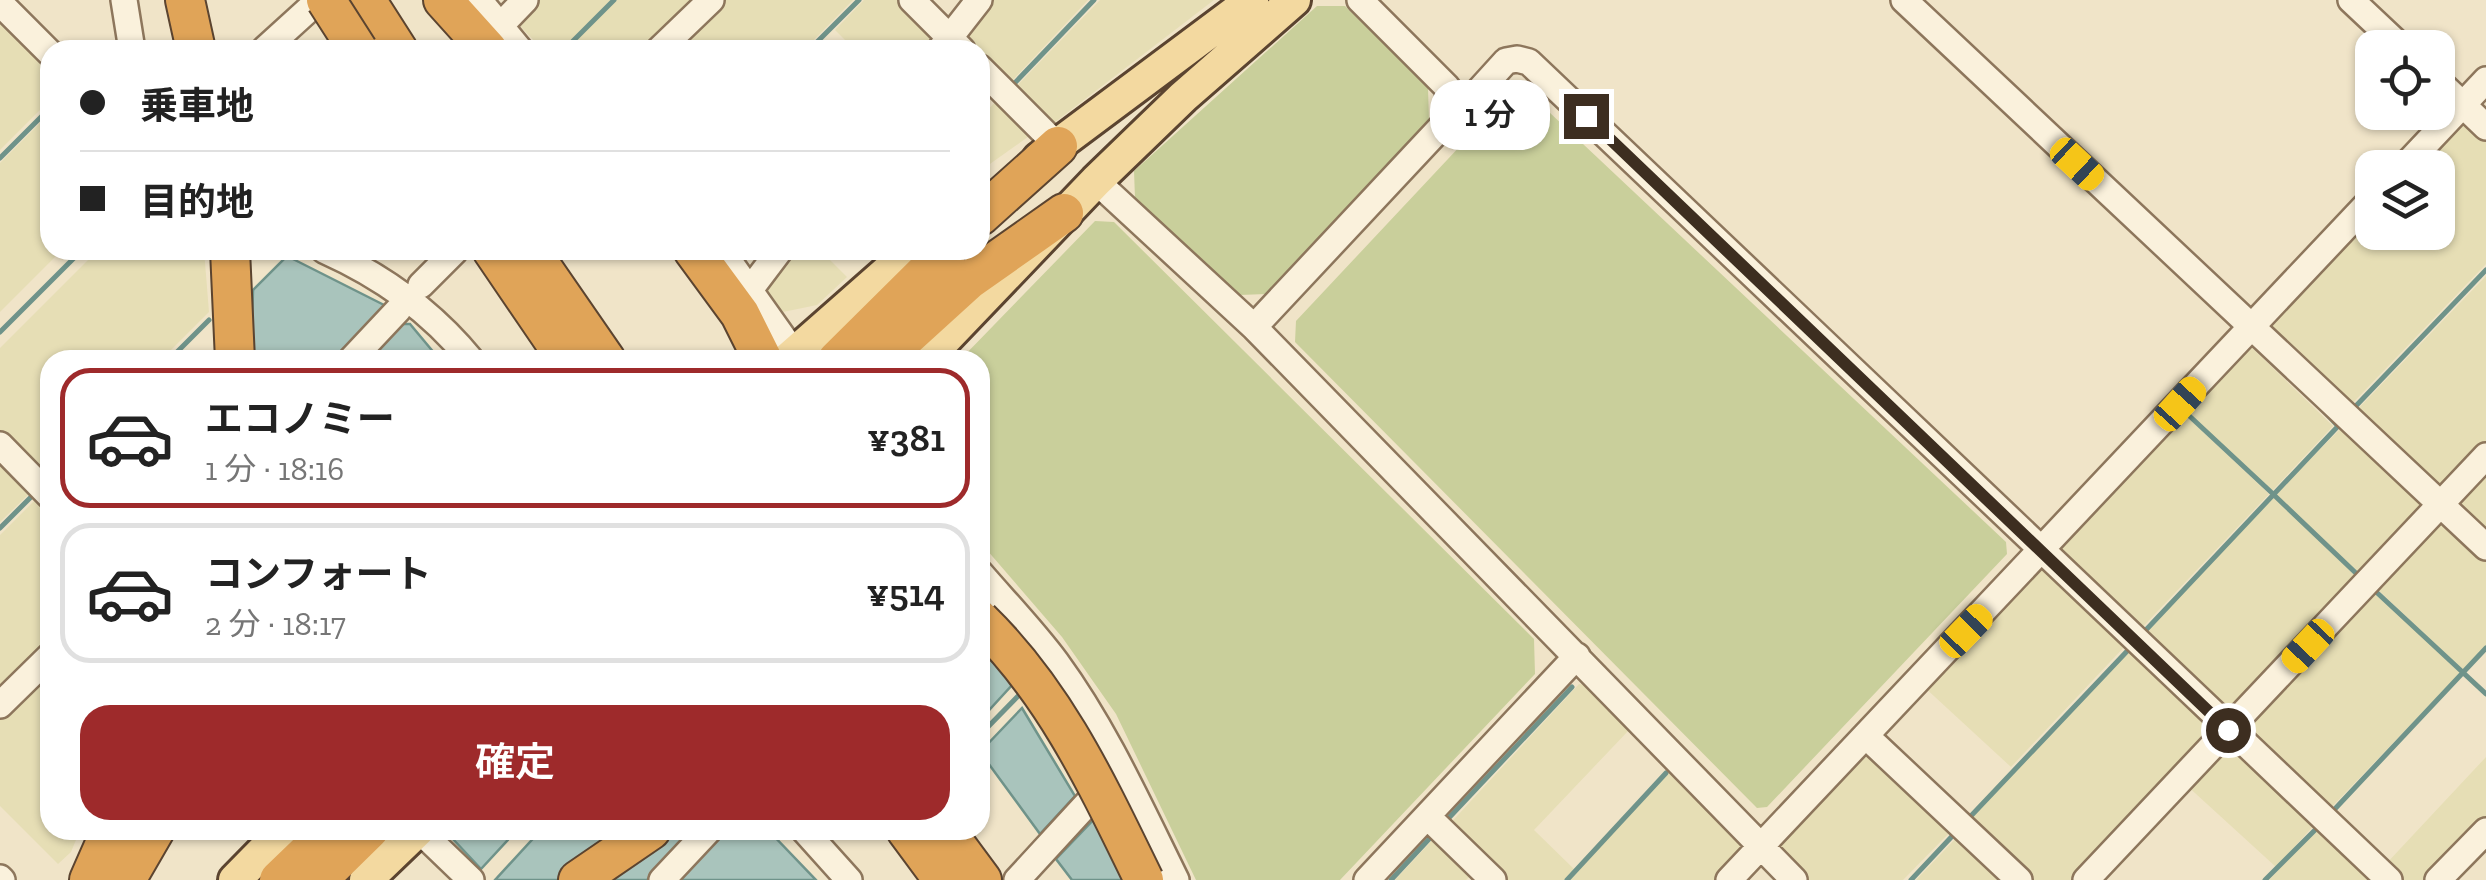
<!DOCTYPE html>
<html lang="ja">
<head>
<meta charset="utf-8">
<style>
  body { margin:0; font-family:"Zilla Slab","Noto Sans JP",serif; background:#f2f2f2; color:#222; height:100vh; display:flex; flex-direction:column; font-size:38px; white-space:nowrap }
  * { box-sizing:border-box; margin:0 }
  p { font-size:32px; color:#767676 }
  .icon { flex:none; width:55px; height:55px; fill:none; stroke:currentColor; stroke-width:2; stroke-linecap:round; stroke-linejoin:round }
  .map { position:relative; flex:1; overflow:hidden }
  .details { position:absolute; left:40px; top:350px; width:950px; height:490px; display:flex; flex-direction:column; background:#fff; border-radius:30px; box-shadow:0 2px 8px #0004 }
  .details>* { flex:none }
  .top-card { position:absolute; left:40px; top:40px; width:950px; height:220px; border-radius:30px; box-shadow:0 2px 8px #0004; display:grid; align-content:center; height:220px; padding:0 40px; background:#fff }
  .tools { position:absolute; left:2355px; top:30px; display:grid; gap:20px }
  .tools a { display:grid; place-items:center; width:100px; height:100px; border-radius:20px; background:#fff; box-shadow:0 2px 8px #0004; font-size:50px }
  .end { position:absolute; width:45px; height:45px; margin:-22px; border:12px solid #3d2e20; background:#fff; box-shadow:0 0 0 5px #fff }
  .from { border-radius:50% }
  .bubble { position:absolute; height:70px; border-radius:30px; background:#fff; box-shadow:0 2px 8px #0004; font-size:32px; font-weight:600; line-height:70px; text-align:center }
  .car { position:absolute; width:30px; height:60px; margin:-30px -15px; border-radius:12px; box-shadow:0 0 8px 2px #0007; background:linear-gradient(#f5c518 24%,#345 0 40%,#f5c518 0 76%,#345 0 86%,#f5c518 0) }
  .top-card b { display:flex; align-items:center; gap:35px; height:95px; font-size:38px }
  .top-card b+b { border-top:2px solid #e0e0e0 }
  .top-card i { width:25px; height:25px; background:#222 }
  ul { padding:18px 0 0; list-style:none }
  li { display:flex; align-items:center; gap:30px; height:140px; margin:0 20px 15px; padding:0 20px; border:5px solid #e0e0e0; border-radius:30px }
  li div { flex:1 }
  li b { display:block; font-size:38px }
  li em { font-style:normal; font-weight:600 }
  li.active { border-color:#9e2a2b }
  li>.icon { width:90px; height:90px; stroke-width:1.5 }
  .cta { display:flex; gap:20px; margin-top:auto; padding:20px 40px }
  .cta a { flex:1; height:115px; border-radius:30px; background:#9e2a2b; color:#fff; font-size:40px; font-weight:600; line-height:115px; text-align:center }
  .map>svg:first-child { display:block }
</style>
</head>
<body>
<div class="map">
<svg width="2486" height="880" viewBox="0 0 2486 880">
  <rect width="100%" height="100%" fill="#f0e4c8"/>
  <path fill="#e6deb5" d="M533,0H611L561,50H543L518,24Z
    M617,0H697L648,50H566Z
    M716,0H853L804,50H666Z
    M864,0H900L939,39L929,50H855L835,30Z
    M988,0H1088L1007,86L980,61V50H969L960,35Z
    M1100,0H1214L1050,126L1012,91Z
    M0,14L50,64V100L0,150Z
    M997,100L1032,134L980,171V118Z
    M50,113V250H62L0,312V163Z
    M2463,115L2486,135V264L2346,410L2263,323L2372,209V232H2438V168L2412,167Z
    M98,250H204L209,312L161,360H50V471L43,478L0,435V348Z
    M791,250H820L847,277L817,305L778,313L763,292Z
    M2486,276V448L2445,493L2352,415Z
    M2248,344L2333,426L2272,491L2184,409Z
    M2182,412L2269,494L2135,635L2054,548Z
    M2346,423L2428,509L2364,578L2275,495Z
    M0,459L32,491L0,522Z
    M2486,466V531L2460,507L2458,497Z
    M42,493L50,502V647L0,697V535Z
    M2274,497L2361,581L2233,717L2140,639Z
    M2436,517L2486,557V645L2463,670L2372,584Z
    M2046,564L2127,644L2011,767L1922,685L2038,565Z
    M2370,587L2460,673L2325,814L2240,732Z
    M2132,648L2216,725L2080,880H2033L1969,820Z
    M50,662V830H80L71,852L58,864L0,806V711Z
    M1579,684L1587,685L1630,729L1534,830L1574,869L1564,880H1502L1446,828Z
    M2225,740L2317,822L2276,867L2184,783Z
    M1864,746L1954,828L1903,880H1809L1777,844Z
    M2486,757V822L2431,880H2400L2385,865Z
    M1672,769L1744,842L1743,855L1719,880H1569Z
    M2318,828L2373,880H2269Z
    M1439,833L1477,869L1466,880H1395Z
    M1961,833L2012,880H1916Z"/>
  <path fill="#c9cf9b" d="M1317,6H1345L1428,87L1429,121L1267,294L1239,295L1135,198L1134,171Z
    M1508,95L1532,96L2006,542L2007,554L1767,807L1757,808L1295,342L1296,321Z
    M1095,221L1114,222L1534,639L1535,674L1340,880H1196L1116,714L1062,637L980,542V360H960Z"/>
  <path fill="#a9c4bc" stroke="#6f938a" stroke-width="2.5" d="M287,256L388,307L336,360H251L253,290Z
    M396,324H410L440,360H361Z
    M980,648L1013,684L980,720Z
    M1022,708L1075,796L1040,834L980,752Z
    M1100,813L1156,880H1072L1056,859Z
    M461,830H517L481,869L452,838Z
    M541,830H693L647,880H495Z
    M727,830H768L816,880H679Z"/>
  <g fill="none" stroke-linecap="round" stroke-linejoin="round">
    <path stroke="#6f938a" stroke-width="5" d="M109,50L113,46
      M564,50L614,0
      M809,50L859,0
      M1010,88L1094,0
      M0,158L50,108
      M0,332L82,250
      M169,360L209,320
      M2183,410L2272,493
      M2323,410L2338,426
      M2352,410L2486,270
      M2274,495L2360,577
      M0,528L37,491
      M2372,588L2486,694
      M2144,632L2341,423
      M980,735L1023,691
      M2332,812L2486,648
      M1969,818L2131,647
      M1445,822L1572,687
      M1391,880L1430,838
      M1567,880L1666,773
      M1911,880L1957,831
      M2265,880L2319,826"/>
    <defs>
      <path id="minor" d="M124,0L132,50
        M479,0L520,50
        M912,0L962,50
        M1360,0L1447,87L1452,107
        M1904,0L2486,547
        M2351,0L2402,48
        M0,3L50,53
        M499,27L525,0
        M264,50L319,0
        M659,50L711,0
        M940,50L979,0
        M980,68L1058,146
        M2438,81L2486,127
        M2403,168L2486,80
        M1096,181L1254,327L1794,880
        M324,250C382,276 430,310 471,360
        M721,250L794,353
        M421,285L455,251
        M749,291L780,250
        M1254,327L1445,123L1452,107L1476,94L1506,61L1517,59L1529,62L2389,880
        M351,360L398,310
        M0,445L50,496
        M980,573C1005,602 1033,631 1056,662C1105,729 1139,805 1176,880
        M0,705L50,656
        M1866,736L2019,880
        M1427,816L1493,880
        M419,830L471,880
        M804,830L849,880
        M0,878L2,880
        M662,880L709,830
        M1017,880L1108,781
        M1367,880L1577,656
        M1729,880L2372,199
        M2086,880L2486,456
        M2438,880L2486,831"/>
      <path id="major" d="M1039,159L1252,0
        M787,360L912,250
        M925,360L1096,181L1183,97L1294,0
        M235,880L284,830
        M366,880L418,830"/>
      <path id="highway" d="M185,0L196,50
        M366,0L398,50
        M443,0L488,50
        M980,216L1058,146
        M230,250L235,360
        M492,250L567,360
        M530,250L606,360
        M693,250L740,314L763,360
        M837,360L948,250
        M881,360L969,280L1064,213
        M906,830L943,880
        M945,830L982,880
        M89,880L111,830
        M126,880L155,830
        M279,880L331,830
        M318,880L369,830
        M578,880L651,830"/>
    </defs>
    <use href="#minor" stroke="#8d765c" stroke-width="30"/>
    <use href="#major" stroke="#5b4430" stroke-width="38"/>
    <use href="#highway" stroke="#5b4430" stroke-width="42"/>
    <use href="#minor" stroke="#faf1dc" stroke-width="25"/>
    <use href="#major" stroke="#f3d9a0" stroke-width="32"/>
    <use href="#highway" stroke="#e0a458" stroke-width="38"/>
    <defs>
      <path id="highway-bridge" d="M326,0L358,50
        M980,620C1056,694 1098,786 1144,880"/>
    </defs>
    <use href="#highway-bridge" stroke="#5b4430" stroke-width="42" stroke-linecap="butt"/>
    <use href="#highway-bridge" stroke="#e0a458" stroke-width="38"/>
  </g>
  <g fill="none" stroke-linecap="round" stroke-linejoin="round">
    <path stroke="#3d2e20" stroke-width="12" d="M1586,116L2228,730"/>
  </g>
</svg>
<div class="tools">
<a><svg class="icon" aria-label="locate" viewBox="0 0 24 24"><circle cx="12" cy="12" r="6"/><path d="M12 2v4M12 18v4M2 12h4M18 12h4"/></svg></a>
<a><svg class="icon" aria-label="layers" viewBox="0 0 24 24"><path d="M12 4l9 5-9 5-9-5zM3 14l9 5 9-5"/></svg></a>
</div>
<i class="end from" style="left:2228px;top:730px"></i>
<i class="end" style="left:1586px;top:116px"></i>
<div class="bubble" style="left:1430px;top:80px;width:120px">1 分</div>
<i class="car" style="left:2077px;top:164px;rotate:133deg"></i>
<i class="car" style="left:2180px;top:404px;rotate:42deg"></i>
<i class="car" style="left:1966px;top:631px;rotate:44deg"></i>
<i class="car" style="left:2308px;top:646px;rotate:223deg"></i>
<div class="top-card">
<b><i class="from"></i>乗車地</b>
<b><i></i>目的地</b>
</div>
<section class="details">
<ul>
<li class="active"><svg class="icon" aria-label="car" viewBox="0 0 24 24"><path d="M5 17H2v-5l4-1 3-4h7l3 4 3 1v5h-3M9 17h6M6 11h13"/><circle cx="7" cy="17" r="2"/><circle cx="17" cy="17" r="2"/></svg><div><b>エコノミー</b><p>1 分 · 18:16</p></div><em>¥381</em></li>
<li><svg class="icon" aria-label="car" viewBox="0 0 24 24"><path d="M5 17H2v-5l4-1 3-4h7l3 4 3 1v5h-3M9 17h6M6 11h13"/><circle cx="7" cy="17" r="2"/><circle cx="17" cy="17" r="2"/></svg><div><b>コンフォート</b><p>2 分 · 18:17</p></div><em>¥514</em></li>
</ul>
<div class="cta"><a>確定</a></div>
</section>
</div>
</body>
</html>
